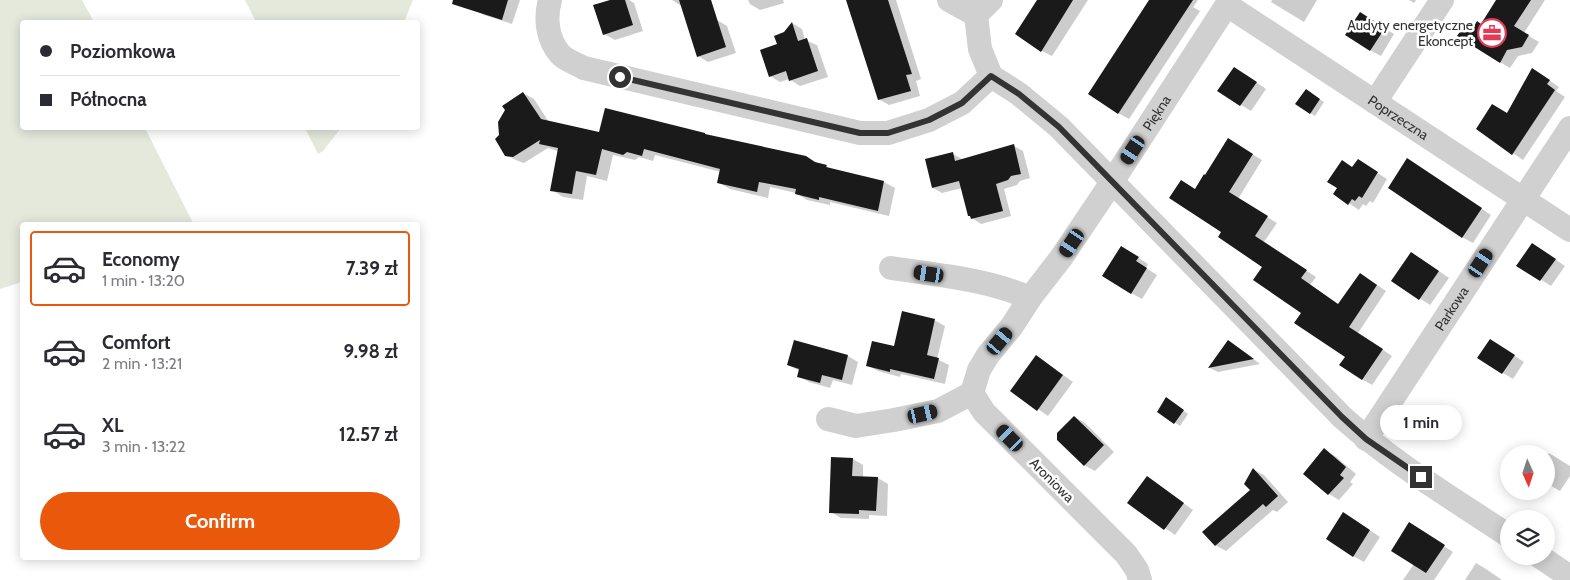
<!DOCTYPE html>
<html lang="en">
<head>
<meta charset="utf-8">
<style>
  body { margin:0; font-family:Cabin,sans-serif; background:#f7f7f7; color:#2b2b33; height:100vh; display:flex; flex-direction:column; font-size:19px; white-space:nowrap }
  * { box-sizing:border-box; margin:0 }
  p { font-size:16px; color:#7c7c81 }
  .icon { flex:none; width:28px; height:28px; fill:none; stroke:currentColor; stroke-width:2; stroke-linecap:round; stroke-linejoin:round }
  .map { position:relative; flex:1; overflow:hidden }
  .side { position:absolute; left:20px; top:222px; width:400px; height:338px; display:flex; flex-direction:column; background:#fff; border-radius:5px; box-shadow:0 2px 12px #0003 }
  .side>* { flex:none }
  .top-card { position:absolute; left:20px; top:20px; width:400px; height:110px; border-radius:5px; box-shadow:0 2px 12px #0003; display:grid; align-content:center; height:110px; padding:0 20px; background:#fff }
  .needle { width:32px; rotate:177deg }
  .tools { position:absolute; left:1500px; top:445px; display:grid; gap:10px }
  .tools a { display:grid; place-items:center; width:55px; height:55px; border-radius:50%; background:#fff; box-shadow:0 2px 12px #0003; font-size:25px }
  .end { position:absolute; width:22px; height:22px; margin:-11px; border:6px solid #333; background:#fff; box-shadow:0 0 0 2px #fff }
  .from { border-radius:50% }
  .bubble { position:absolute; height:35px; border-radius:18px; background:#fff; box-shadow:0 2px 12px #0003; font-size:16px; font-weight:700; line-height:35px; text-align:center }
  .car { position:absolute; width:15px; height:30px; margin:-15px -8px; border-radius:6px; box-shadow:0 0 4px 1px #0007; background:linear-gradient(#222 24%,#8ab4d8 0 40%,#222 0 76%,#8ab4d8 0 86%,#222 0) }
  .top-card b { display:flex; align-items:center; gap:18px; height:48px; font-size:19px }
  .top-card b+b { border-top:1px solid #e1e1e2 }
  .top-card i { width:12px; height:12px; background:#2b2b33 }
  ul { padding:9px 0 0; list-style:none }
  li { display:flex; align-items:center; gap:15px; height:75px; margin:0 10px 8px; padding:0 10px; border:2px solid transparent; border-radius:5px }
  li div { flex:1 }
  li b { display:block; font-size:19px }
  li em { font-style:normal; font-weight:700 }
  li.selected { border-color:#ea580c }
  li>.icon { width:45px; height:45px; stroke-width:1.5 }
  .cta { display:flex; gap:10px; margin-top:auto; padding:10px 20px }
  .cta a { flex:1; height:58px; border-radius:30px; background:#ea580c; color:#fff; font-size:20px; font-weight:700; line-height:58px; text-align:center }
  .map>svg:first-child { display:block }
</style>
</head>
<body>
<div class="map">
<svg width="1570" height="580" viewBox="0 0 1570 580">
  <rect width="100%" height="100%" fill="#fff"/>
  <path fill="#e4e9dc" d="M0,0H82L94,22H22V128H145L194,225H22V282L0,289Z
    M245,0H413L404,22H256Z
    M305,128H341L323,151L318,154Z"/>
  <path fill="#0003" d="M477,0H520L512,24L484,15L474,9Z
    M614,0H629L634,3L643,31L615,40L604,34Z
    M672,0H711L717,20L727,26L736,53L708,62L698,56L683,7Z
    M748,0H783L784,3L760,10L750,4Z
    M847,0H896L921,79L916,81L920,96L889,105L880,100Z
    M1039,0H1088L1052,56L1042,51Z
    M1150,0H1198L1193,7L1200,11L1129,119L1118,113Z
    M1272,0H1317L1304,22L1271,2Z
    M1409,0H1416L1414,3Z
    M1498,0H1545L1524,33L1539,42L1532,53L1518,56L1510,68L1500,62L1474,29L1481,25Z
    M1370,20L1394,34L1381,56L1370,50Z
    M792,23L802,29L805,40L817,45L828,77L800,86L789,79L780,82L770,76L778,45L784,33Z
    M1244,74L1266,89L1251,111L1219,91Z
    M1543,76L1559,87L1556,91L1565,97L1523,160L1477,129L1507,114Z
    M523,93L534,99L549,122L600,133L705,134L709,136L826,166L831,169L884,182L895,188L889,216L830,202V205L807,200L796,193L770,187L768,198L730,189L719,183L721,172L655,155L653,161L639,157L635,160L613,155L607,181L587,176L583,200L563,197L552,190L558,151L548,148L524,163L518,161L506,155L500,136Z
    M1311,94L1324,102L1315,116L1310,113Z
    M1228,140L1262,160L1238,199L1277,223L1264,242L1316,277L1310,285L1339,305L1370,280L1386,291L1358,333L1392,356L1372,385L1362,379L1347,357L1303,312L1264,266L1222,232L1196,190Z
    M1014,146L1023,151L1030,178L1020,181L1017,185L1004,189L1011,216L981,224L972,218L962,188L942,193L933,188L953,154L962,159V161Z
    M1418,166L1491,215L1473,243L1462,237Z
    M1368,167L1387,179L1373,203L1370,201L1366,206L1363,204L1359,210L1334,193L1353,168Z
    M1542,250L1565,266L1551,286L1518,265Z
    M1132,254L1148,264L1146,268L1157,275L1142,299L1131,293Z
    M1421,259L1449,278L1430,305L1393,281Z
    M934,320L945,326L937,359L949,365L945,384L901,374L900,377L878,371L867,365Z
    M1236,346L1260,364L1218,372L1210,368Z
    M1500,346L1524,362L1513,379L1503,373Z
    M848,356L858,362L852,385L833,380L830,388L809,382L798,376L800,371L788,365Z
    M1046,363L1073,382L1048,416L1012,391Z
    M1172,402L1188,414L1180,426L1158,411Z
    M1075,417L1085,423L1114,452L1095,471L1084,465Z
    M1324,450L1335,456L1356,474L1350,482L1353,484L1339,500L1329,494Z
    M1549,453L1570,466V476L1560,491L1546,483V457Z
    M853,459L863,465V477L878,478L888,484L887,516L869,515V519L841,518L831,512Z
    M1254,470L1264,475L1288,502L1277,512L1273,510L1226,551L1215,545L1252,490Z
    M1157,484L1193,510L1175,535L1129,502Z
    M1354,520L1380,537L1364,562L1353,556Z
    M1418,529L1453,552L1434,580H1403L1414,564Z
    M1476,563L1486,569L1502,580H1465Z"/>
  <path fill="#1a1a1a" d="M453,0H508L502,20L452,4Z
    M610,0H625L633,25L603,35L593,5Z
    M679,0H711L726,47L697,57Z
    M846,0H888L912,74L906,75L911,91L878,100Z
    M1037,0H1073L1041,52L1015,34Z
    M1149,0H1193L1118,114L1088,94Z
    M1496,0H1531L1514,26L1529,35L1522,47L1507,50L1500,63L1457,36L1466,23L1473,28L1477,21L1481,24Z
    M1360,12L1385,28L1370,51L1345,35Z
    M792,22L798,41L807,38L818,71L789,81L786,71L769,77L760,50L777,44L774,36L784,32Z
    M1234,67L1257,82L1240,106L1217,91Z
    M1532,68L1550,80L1547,84L1555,90L1512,155L1476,129L1492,104L1507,113Z
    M1306,89L1320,99L1310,114L1295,104Z
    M523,92L541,119L599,132L605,108L705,133V134L806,156L815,162L827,165L826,167L884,181L878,211L819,197V200L795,194L796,189L759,182L757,192L717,183L720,169L644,149L642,156L627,152L623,155L602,149L596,175L576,171L572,194L550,191L558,148L539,144L540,140L513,157L505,156L495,139L499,135L498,122L505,110L502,106Z
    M1228,138L1253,154L1229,192L1268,216L1255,236L1307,270L1301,278L1338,304L1360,273L1377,285L1349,327L1383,349L1362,380L1339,365L1345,357L1294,323L1301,313L1253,280L1262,267L1218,237L1221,232L1169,198L1181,180L1195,189L1204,174L1205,175Z
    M1014,144L1021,174L1011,176L1008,180L996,184L1003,211L971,219L970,216H968L959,181L932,188L925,159L953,152L955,161Z
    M1407,158L1482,208L1462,238L1388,188Z
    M1358,159L1378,172L1362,198L1359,196L1355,201L1352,199L1348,205L1333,194L1337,188L1327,182L1342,160L1352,167Z
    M1532,243L1556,259L1540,281L1516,266Z
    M1121,246L1139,257L1136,261L1147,268L1131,294L1102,276Z
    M1411,252L1439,271L1419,300L1391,281Z
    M902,311L935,319L927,355L939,358L934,379L890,369V372L866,366L872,341L894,346Z
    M1490,339L1515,355L1502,374L1477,358Z
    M794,340L848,355L842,380L822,375L820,383L797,377L799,369L787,365Z
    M1228,340L1254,359L1208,368Z
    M1036,355L1063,375L1037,411L1010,391Z
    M1166,397L1184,410L1174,424L1157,412Z
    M1074,416L1104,445L1084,466L1057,440V433Z
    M1324,448L1346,467L1340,475L1344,478L1328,495L1303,474Z
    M831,457L853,458L852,476L878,477L876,511L859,510V514L829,513Z
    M1253,468L1278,496L1266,507L1263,504L1215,546L1202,532L1250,490L1244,484Z
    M1147,476L1184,503L1164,530L1127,503Z
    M1343,512L1370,530L1353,557L1326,539Z
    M1409,522L1445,545L1426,573L1391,551Z"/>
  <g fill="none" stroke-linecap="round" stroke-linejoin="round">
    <g stroke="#d0d0d0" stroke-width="24">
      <path d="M550,0C545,18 547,39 560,54C565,60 577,64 584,68L860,133H888L929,120L962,103L991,76"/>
      <path d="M949,0L976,15"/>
      <path d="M991,0L976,15L980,49L991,76"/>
      <path id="s1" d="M1227,5L1570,230"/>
      <path d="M991,76L1019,94L1059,127L1342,417C1393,463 1452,498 1509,536"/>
      <path d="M1375,102L1442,0"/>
      <path d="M891,268C937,275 987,279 1030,298"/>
      <path d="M828,419L856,426L894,420L938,411L972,393"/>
      <path id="s2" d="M1366,439L1570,128"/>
      <path d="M1539,556L1570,577"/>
      <path id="s3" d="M1140,580L1137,570L1126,554L984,412L972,393L979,370L988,355L1012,326L1030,298L1061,258L1112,182L1230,0"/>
    </g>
  </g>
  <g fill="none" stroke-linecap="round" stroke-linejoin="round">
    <path stroke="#333" stroke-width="6" d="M620,77L860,133H888L929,120L962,103L991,76L1019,94L1059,127L1342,417L1366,439L1421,477"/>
  </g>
  <defs>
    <symbol id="office-ring" viewBox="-11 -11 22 22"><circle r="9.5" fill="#fff" stroke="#e33b57" stroke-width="1.5"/><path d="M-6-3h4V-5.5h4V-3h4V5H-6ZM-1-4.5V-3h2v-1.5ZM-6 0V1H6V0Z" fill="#e33b57"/></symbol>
  </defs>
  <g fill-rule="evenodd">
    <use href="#office-ring" x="1476" y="17" width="32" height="32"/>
  </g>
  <g text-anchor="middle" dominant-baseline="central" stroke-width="5" stroke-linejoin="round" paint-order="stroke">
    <g font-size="14" fill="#333" stroke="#fff" text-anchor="end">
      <text x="1473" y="25">Audyty energetyczne<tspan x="1473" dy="16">Ekoncept</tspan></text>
    </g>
    <g font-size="14" fill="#333" stroke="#fff">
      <text stroke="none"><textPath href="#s3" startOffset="590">Piękna</textPath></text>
      <text stroke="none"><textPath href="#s1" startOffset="205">Poprzeczna</textPath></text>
      <text stroke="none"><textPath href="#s2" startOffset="156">Parkowa</textPath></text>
      <text transform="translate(1052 480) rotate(45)">Aroniowa</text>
    </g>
  </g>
</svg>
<div class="tools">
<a><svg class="needle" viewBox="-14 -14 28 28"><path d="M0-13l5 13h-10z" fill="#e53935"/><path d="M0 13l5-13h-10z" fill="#7c7c81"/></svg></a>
<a><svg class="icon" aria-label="layers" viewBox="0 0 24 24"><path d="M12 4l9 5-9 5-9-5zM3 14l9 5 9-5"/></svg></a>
</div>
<i class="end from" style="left:620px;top:77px"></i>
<i class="end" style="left:1421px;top:477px"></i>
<div class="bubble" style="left:1380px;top:405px;width:82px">1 min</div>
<i class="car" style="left:1133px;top:150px;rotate:213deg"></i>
<i class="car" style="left:1072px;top:243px;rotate:214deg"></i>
<i class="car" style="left:1481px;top:263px;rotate:33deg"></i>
<i class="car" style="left:929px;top:274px;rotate:279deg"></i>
<i class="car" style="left:1000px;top:341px;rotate:40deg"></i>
<i class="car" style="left:923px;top:414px;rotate:77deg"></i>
<i class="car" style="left:1010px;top:438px;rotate:315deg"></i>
<div class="top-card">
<b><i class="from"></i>Poziomkowa</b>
<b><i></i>Północna</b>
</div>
<section class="side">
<ul>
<li class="selected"><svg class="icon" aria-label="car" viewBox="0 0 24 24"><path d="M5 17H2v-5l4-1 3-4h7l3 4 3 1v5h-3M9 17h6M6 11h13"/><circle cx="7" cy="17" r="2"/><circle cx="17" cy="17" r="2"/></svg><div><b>Economy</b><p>1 min · 13:20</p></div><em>7.39 zł</em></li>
<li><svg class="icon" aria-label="car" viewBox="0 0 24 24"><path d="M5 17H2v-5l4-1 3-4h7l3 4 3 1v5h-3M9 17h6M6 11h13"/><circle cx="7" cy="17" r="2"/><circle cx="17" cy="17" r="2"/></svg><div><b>Comfort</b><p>2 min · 13:21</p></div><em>9.98 zł</em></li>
<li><svg class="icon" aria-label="car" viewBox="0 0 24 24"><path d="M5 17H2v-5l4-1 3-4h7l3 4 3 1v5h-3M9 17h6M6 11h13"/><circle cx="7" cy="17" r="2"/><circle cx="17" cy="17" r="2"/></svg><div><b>XL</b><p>3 min · 13:22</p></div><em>12.57 zł</em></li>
</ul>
<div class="cta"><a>Confirm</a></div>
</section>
</div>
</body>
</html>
